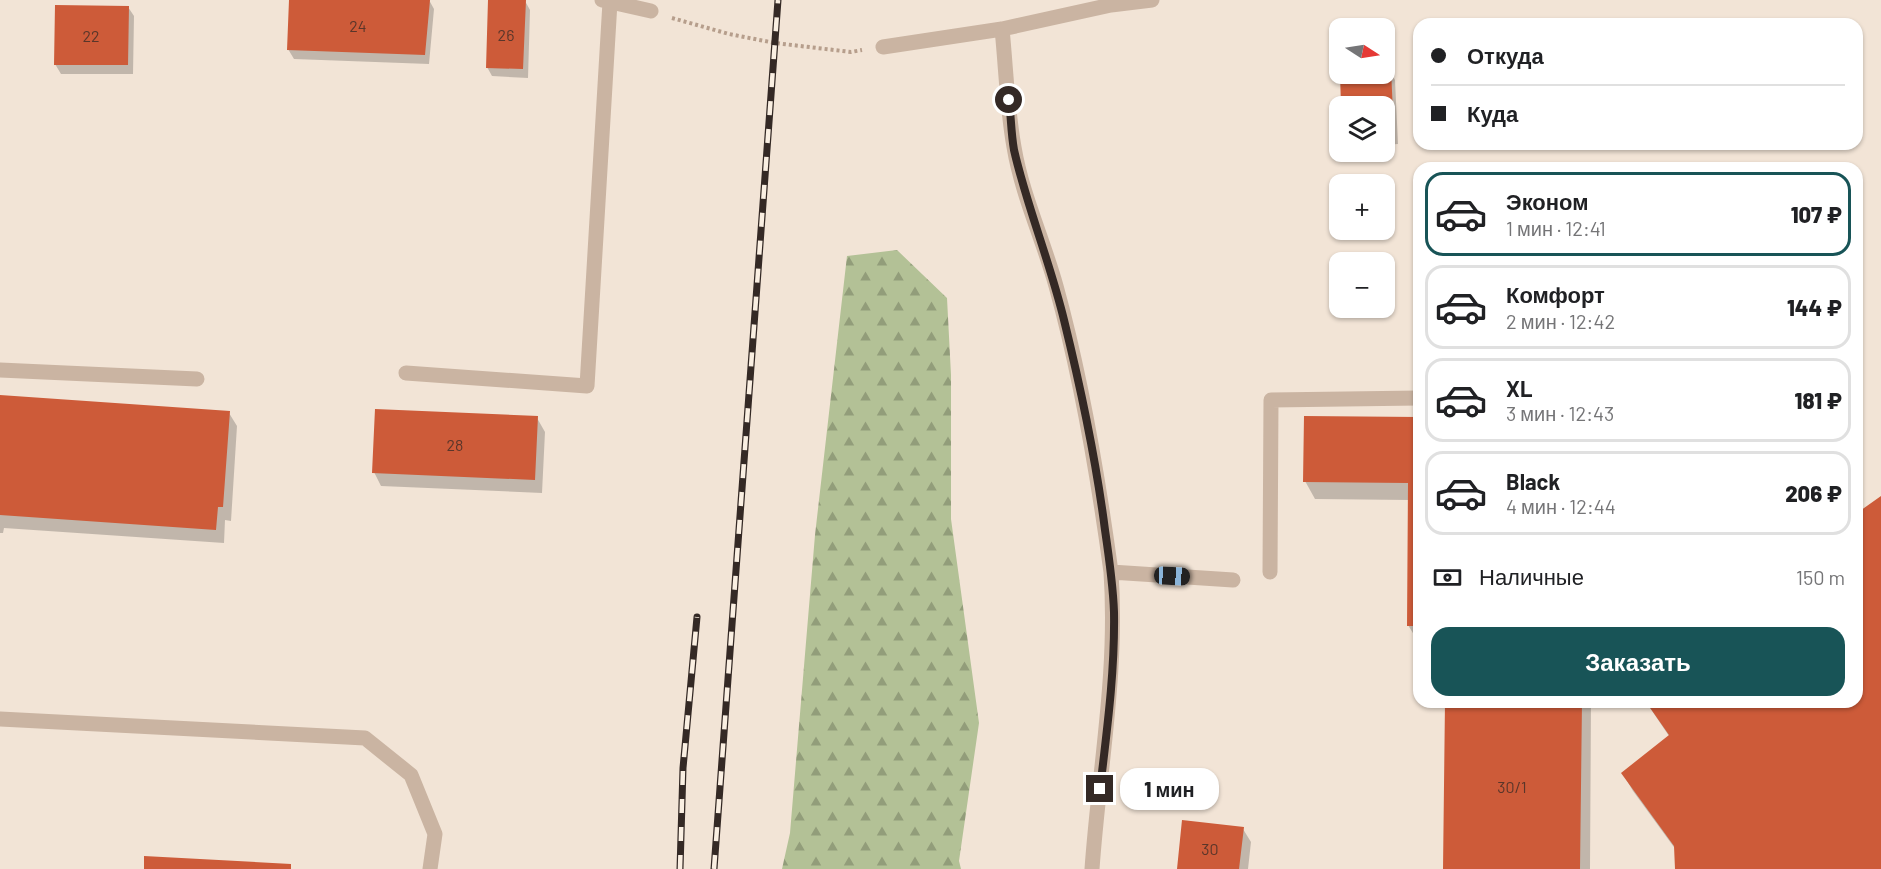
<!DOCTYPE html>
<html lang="ru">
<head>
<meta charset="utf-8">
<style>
  body { margin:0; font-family:Barlow,sans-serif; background:#f2f2f2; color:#202124; height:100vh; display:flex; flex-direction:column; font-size:22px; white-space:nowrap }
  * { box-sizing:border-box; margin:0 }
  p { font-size:20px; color:#757577 }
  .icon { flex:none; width:33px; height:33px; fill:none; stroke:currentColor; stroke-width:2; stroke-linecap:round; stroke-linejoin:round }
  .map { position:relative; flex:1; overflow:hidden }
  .sheet { position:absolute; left:1413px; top:162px; width:450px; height:546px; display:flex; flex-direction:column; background:#fff; border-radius:18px; box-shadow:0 2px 4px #0004 }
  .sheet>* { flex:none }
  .top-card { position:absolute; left:1413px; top:18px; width:450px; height:132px; border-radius:18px; box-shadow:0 2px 4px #0004; display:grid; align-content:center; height:132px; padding:0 18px; background:#fff }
  .needle { width:39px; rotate:102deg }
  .controls { position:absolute; left:1329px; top:18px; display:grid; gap:12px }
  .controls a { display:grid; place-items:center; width:66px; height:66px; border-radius:12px; background:#fff; box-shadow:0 2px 4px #0004; font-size:30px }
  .end { position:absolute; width:27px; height:27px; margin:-14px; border:8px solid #342925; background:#fff; box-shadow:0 0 0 3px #fff }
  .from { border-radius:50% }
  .bubble { position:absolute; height:42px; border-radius:18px; background:#fff; box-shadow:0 2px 4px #0004; font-size:20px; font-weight:800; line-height:42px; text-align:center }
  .car { position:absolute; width:18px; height:36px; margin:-18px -9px; border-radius:8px; box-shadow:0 0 4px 2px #0007; background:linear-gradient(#222 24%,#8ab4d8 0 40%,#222 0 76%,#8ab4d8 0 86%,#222 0) }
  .top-card b { display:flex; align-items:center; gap:21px; height:57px; font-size:22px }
  .top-card b+b { border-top:2px solid #e0e0e0 }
  .top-card i { width:15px; height:15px; background:#202124 }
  ul { padding:10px 0 0; list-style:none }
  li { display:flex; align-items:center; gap:18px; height:84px; margin:0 12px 9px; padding:0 6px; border:3px solid #e0e0e0; border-radius:18px }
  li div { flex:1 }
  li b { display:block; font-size:22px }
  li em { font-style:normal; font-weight:800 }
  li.current { border-color:#185457 }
  li>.icon { width:54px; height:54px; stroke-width:1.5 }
  .pay { display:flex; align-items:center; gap:15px; height:66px; padding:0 18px; font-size:22px }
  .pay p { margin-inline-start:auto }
  .button { display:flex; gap:12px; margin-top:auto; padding:12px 18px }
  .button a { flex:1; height:69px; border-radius:18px; background:#185457; color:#fff; font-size:24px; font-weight:800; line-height:69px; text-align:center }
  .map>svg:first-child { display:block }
</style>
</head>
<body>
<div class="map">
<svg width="1881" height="869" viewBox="0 0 1881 869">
  <defs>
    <pattern id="forest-firs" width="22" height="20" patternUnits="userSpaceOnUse" patternTransform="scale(1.5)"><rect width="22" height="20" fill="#b3c196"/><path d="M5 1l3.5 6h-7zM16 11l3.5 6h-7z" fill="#929d7a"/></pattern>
  </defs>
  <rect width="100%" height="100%" fill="#f2e4d6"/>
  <path fill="url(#forest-firs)" d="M897,250L947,298L951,375V519L979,723L959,861L961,869H782L790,833L815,535L847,256Z"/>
  <path fill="#0003" d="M290,0H429L434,9L429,64L294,59L288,49Z
    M490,0L525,1L530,10L528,78L492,76L487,67Z
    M128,7L134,16L133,74H61L55,64Z
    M1390,71L1395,80L1398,144L1384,145V106H1343L1341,74H1384Z
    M0,397L229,413L237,426L231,521L225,520L224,543L4,528L3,533H0Z
    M537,418L545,432L542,493L381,486L374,472Z
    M1419,419V643L1408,625L1409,500L1315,499L1305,481Z
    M1881,498V869H1676V850L1633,791L1623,774L1669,736L1646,702H1857V515Z
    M1446,702H1591L1590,869H1444Z
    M1243,829L1251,842L1248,869H1178Z"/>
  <path fill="#cd5b39" d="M289,0H430L425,55L287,50Z
    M488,0H526L523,69L486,68Z
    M55,5L129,6L128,65H54Z
    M1384,69H1391L1394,135L1384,136V106H1341L1340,74H1384Z
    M0,395L230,411L223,507H218L216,530L0,515Z
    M375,409L538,416L535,480L372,473Z
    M1304,416L1419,417V626H1407L1408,483L1303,482Z
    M1881,496V869H1675L1674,846L1621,773L1669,735L1646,702H1857V513Z
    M1445,702H1582L1580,869H1443Z
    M1182,820L1244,827L1239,869H1177Z
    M144,856L291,864V869H144Z"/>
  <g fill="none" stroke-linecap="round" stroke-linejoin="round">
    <path stroke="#b69e8c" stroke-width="4" stroke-dasharray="3 3" stroke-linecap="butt" d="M672,18L729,34L775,43L851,52L862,50"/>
    <path stroke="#cab4a2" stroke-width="15" d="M602,0L651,11
      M1002,29C1006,68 1007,108 1014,147C1022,195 1043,239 1056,286C1082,380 1098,476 1111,572L1233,580
      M883,47L1002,29L1111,5L1152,0
      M0,370L197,379
      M406,373L587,386L610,2
      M1270,572L1271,400L1419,398
      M0,719L365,738L411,775L435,834L430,869
      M1092,869C1099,769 1118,673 1111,572"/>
    <defs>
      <path id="rail" d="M680,869L683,768L697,617
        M714,869L778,0"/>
    </defs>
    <use href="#rail" stroke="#342925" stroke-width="7"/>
    <use href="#rail" stroke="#faefe2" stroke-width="4.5" stroke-dasharray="14" stroke-linecap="butt"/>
  </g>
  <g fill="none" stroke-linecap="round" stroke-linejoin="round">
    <path stroke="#342925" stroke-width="8" d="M1009,100C1011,116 1011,133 1014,150C1027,207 1050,262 1064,320C1081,389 1096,460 1105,530C1109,557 1113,584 1114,612C1115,671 1107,730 1100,789"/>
  </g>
  <g text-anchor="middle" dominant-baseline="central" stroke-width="6" stroke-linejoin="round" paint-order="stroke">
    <g font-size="16" fill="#5a362a">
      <text x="358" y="25">24</text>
      <text x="506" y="34">26</text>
      <text x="91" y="35">22</text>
      <text x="455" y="444">28</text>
      <text x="1512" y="786">30/1</text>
      <text x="1210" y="848">30</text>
    </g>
  </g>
</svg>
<div class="controls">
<a><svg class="needle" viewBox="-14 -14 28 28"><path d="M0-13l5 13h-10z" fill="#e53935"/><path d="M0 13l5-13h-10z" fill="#757577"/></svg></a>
<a><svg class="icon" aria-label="layers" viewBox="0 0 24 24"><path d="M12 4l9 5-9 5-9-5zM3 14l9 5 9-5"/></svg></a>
<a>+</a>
<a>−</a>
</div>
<i class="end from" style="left:1009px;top:100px"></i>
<i class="end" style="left:1100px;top:789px"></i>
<div class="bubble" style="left:1120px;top:768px;width:99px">1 мин</div>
<i class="car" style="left:1172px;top:576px;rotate:93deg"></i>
<div class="top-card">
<b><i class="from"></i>Откуда</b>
<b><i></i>Куда</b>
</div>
<section class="sheet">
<ul>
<li class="current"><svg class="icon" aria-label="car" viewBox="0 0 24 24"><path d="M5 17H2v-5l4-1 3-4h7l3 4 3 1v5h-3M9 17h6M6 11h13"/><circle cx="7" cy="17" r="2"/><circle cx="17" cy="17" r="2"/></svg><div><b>Эконом</b><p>1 мин · 12:41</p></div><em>107 ₽</em></li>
<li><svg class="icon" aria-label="car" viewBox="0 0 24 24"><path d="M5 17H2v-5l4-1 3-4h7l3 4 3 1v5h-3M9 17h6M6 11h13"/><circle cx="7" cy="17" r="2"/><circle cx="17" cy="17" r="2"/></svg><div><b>Комфорт</b><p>2 мин · 12:42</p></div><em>144 ₽</em></li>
<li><svg class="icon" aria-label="car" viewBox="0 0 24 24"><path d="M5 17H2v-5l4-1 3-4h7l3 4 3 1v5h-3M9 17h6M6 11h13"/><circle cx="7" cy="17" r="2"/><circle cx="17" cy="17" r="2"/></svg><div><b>XL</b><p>3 мин · 12:43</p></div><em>181 ₽</em></li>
<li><svg class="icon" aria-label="car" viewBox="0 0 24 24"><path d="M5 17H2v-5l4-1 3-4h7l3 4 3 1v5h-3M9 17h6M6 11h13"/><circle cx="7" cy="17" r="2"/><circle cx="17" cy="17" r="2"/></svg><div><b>Black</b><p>4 мин · 12:44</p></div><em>206 ₽</em></li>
</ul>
<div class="pay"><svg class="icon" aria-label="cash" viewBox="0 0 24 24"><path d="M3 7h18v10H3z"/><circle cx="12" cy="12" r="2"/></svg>Наличные<p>150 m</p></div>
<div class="button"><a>Заказать</a></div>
</section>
</div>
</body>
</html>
